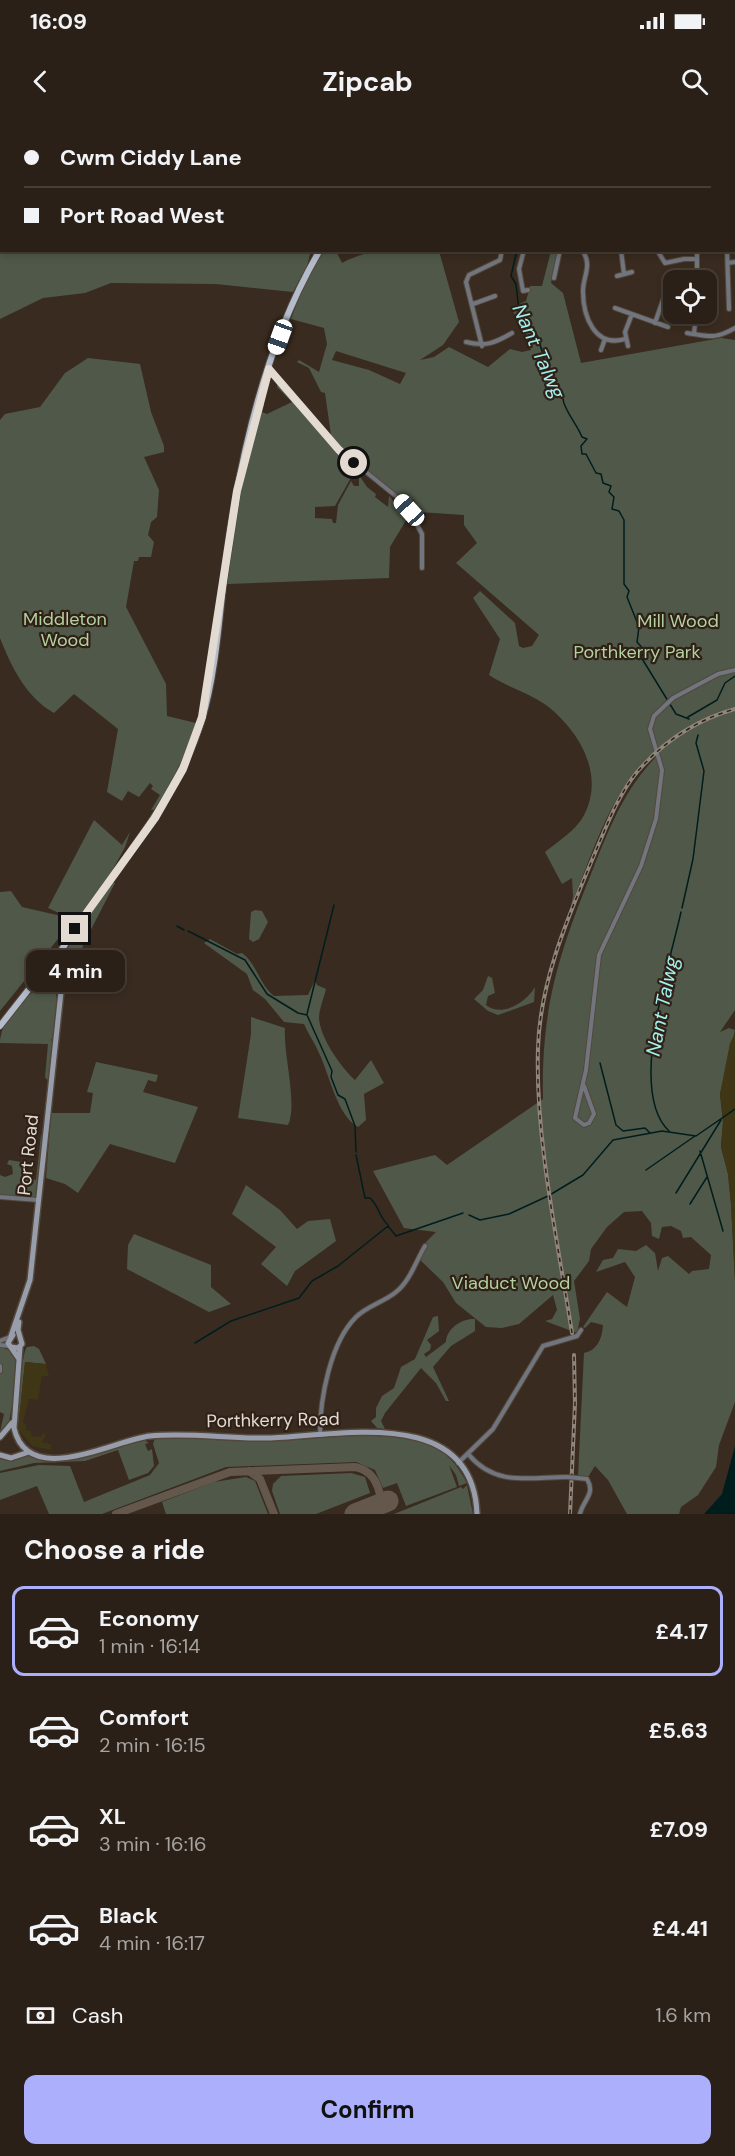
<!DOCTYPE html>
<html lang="en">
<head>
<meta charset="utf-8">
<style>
  body { margin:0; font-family:"DM Sans",sans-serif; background:#332820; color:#f1f3f6; height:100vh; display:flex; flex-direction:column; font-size:22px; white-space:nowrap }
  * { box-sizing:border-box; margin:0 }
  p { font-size:20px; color:#a6a3a1 }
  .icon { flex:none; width:33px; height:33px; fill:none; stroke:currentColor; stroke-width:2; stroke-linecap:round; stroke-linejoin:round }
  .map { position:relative; height:1394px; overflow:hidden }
  .panel { display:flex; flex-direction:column; background:#2b2017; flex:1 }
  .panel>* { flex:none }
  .guide { position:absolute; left:0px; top:0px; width:735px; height:132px; box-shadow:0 3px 9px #0003,0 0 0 2px #473e36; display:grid; align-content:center; height:132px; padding:0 24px; background:#2b2017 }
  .buttons { position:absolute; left:663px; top:150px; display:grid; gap:12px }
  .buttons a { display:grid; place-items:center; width:54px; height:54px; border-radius:12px; background:#2b2017; box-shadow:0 3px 9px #0003,0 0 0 2px #473e36; font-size:30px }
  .end { position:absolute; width:27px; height:27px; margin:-14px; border:8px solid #e3dad2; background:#111; box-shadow:0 0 0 3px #111 }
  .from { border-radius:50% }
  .bubble { position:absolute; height:42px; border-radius:12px; background:#2b2017; box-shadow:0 3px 9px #0003,0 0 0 2px #473e36; font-size:20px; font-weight:700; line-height:42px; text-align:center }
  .car { position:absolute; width:18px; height:36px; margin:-18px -9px; border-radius:8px; box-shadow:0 0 4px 2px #0007; background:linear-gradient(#fff 24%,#345 0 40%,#fff 0 76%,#345 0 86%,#fff 0) }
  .guide b { display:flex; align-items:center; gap:21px; height:57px; font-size:22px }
  .guide b+b { border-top:2px solid #473e36 }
  .guide i { width:15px; height:15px; background:#f1f3f6 }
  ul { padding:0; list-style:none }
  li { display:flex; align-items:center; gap:18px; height:90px; margin:0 12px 9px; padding:0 12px; border:3px solid transparent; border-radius:12px }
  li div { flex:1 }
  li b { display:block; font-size:22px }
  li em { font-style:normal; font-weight:700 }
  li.current { border-color:#acaffb }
  li>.icon { width:54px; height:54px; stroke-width:1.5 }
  h2 { padding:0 24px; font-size:27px; line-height:72px }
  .pay { display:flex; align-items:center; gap:15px; height:66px; padding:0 24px; font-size:22px }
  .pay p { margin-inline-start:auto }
  .action { display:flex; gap:12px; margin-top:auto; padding:12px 24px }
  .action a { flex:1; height:69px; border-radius:12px; background:#acaffb; color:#111; font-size:24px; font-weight:700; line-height:69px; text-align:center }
  .status { display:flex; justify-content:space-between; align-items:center; height:42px; padding:0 30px; background:#2b2017; direction:ltr }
  .status svg { height:16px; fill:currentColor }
  header { display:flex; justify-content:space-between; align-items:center; height:78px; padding:0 24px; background:#2b2017; font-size:27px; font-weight:700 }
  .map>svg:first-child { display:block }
</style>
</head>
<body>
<div class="status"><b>16:09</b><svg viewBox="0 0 49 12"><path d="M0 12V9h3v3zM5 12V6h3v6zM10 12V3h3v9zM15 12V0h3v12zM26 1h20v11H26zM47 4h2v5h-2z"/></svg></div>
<header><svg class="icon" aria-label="back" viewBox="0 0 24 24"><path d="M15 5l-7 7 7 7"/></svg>Zipcab<svg class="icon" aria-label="search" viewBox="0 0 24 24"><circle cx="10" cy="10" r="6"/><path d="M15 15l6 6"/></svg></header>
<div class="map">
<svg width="735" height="1394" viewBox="0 0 735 1394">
  <rect width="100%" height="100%" fill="#392b1f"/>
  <path fill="#505949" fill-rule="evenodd" d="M0,120L2,130L311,131L307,146L293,172L216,164L111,163L85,173L43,178L0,199Z
    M559,130L551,163L563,173L581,243L721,218L735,220V890L720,912L729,908L735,910L720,974L723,1002L721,1027L728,1054L731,1084L735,1161V1282L719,1325L716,1347L698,1375L681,1387L679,1394H627L608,1360L595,1346L588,1357L578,1356L584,1233C598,1230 602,1218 603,1205L591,1202L585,1208L583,1207L607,1172L627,1187L635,1157L625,1142L596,1152L603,1140L613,1138L618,1129L636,1131L646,1125L655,1133L658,1151L662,1138L668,1136L689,1154L692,1151L709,1149L711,1135L691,1117L683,1118L681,1111L671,1106L662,1107L659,1119L652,1116L651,1103L642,1091L624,1092L607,1107L591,1129L589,1141L574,1161L580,1199L577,1213L545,1201L552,1199L557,1190L553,1175L519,1204L502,1208L486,1207L456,1183L443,1162L418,1138L426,1122L436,1112L404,1108L373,1051L435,1035L447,1045L543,979C541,887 559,833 593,749C609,709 624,670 655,638L653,633C612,666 591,738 571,786L573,776L572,758L562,764L545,732C557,722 576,710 583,697C606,656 580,611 546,585C529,573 507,567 489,555L500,519L473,478L480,471L515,503L519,526L523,528L532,526L539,515L456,443L477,423L464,405V395L419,392L414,380L401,377L344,332L331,315L325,273L321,272L309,248L297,242L299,240L319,252L327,224L324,208L291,199L302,169L323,131H336L342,143C372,126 406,131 439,131L459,202L443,225L420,240L434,237L449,227L488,247L510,229L522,232L531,230L526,220L528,218L511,188L526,181L530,166H542L551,131ZM336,231L406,253L400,264L369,250L332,240Z
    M88,238L140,244L151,292L164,326V332L144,337L159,370L157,397L151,402L148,415L154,422L151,437H139L138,441H134L126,487L166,564L167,596L196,603L180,645L157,689L151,690L160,675L151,669L153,666L150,663L139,677L128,671L122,681L107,672L118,609L74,574L54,593C26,577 12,548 0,518V300L5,294L40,287L65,253Z
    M278,260L325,318L357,347L335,386L315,387V398L332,399L333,403H336L338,385L351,361L354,366H359V355L367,367L376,374L375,377L388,387L389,376L408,397L390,427L389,458L227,464L244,353L260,284L264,285L262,292L267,294L292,282L277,267Z
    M94,700L122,725L130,712L125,727L112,751L80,798L74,799L0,891V772L11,771L22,787L70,798L48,788Z
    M112,762L115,763L84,823L72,855L67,854L62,863C60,822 90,793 112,762Z
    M255,790L262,791L268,802L259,819L253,822L249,819L251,792Z
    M210,819L237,834L242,833C257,844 259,864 274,876L308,875L315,860L317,865L326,869C324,878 319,889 319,898C320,918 341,947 355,960L371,940L384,963L364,974L366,1000L358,1007C337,996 329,953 319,933C315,923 308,914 304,904L284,902L265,879L253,870L247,854L204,823Z
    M488,856L492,858L495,873L488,876L486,885C503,898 526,882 535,867L534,882L498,895L488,891L474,879L483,870Z
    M46,865L53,868C61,878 57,911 51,920L53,922L49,957L47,960L45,957L48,924L0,923C0,901 25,873 46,865Z
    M251,897L285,908C283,934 298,985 288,1005L238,998L251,914Z
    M96,942L158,955L156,962L148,960L143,972L198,987L175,1043L110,1024L78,1073L65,1064L46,1058L51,993H90L93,973L87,972Z
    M41,1015L43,1016L36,1078L0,1076V1055L5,1057L13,1054L12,1046L7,1044L9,1040L21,1042L23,1046L21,1055L36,1060Z
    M246,1065L280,1090L297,1109L308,1101L330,1099L336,1121L295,1151L287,1166L261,1144L276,1127L232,1094Z
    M134,1114L211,1145V1167L231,1184L209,1192L127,1149L128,1125Z
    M438,1196L439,1211L427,1220L431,1225L430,1230L424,1234L426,1237L446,1222C446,1209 462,1198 475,1199V1211L451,1226L433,1247L449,1281H446L436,1263L421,1248L385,1293L381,1301L385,1309L377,1308L371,1301L376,1297V1288L382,1276L394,1268L401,1247L415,1239L433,1197Z
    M34,1226L39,1229L46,1244L25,1242L18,1309C17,1299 21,1233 27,1227Z
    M0,1227L12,1231L17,1241L14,1275L9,1302L0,1312L4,1294L0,1292Z
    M376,1313C418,1317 446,1322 467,1363L459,1366L456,1355L449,1345L457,1367L406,1386L397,1363L383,1368L375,1350L356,1342L226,1347L102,1394H49L37,1366L0,1380V1353L39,1345L70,1346L84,1382L150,1355L159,1343L153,1324L155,1318L295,1320Z
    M142,1319L149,1323L145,1324L148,1331L152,1329L154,1346L148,1353L129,1360L118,1330L85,1341L34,1343L0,1351V1338L9,1340L25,1334L66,1339L83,1338Z
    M351,1353L365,1357L370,1373L316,1394H280L272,1371L273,1364L281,1356Z
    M246,1357L255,1361L268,1394H166L162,1382L214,1362Z
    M467,1365L473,1394H394L461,1367L463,1369Z"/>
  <path fill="#3e3615" d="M735,914V1161L731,1084L728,1054L721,1027L723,1002L720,974L730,923Z
    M25,1242L46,1244L49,1256H42L38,1280L29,1279L23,1302L26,1305V1311H31V1316L41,1317L42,1314H46L42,1322L51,1324V1330L32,1326L18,1309Z"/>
  <path fill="#001d1e" d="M735,1326V1394H704L722,1374Z"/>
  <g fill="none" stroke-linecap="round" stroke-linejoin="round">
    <path stroke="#001d1e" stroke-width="1.5" d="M554,2V0
      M517,130L511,156L516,164L519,191L538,217L551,264L559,268L558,275L563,279C564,290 577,304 582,317L587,319L581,326L582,334H586L596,353L601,354L603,363L611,366L609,372L614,377L612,389L619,391L624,400V464L629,471L627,477L639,507L637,522L645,531L641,537L676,594L689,599
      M688,597L717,580L725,563L735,556
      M682,788L693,739L704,651L696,623L698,615
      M177,806L184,810
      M188,811L245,840L267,874L298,893L307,895L332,951L331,957L338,975L345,979L355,1006L356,1032
      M307,894L334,785
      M600,943L616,1005L623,1011L645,1008L650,1013
      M669,1011C627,972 670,843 681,792
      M700,1031L723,1111
      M356,1035L365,1078H370C379,1086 379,1097 388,1105
      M646,1050L695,1016
      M676,1073L721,1000
      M690,1084L707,1057
      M469,1095L480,1100L509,1094L548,1076L583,1055L613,1020L662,1011L696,1016L735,989
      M195,1223L231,1201L299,1178L312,1161L338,1146L388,1106L396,1116L463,1093"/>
    <path stroke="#64584d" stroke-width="8" d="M249,1351L260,1359L274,1394
      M116,1394L230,1352L355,1347C372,1350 378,1363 381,1379L374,1386"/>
    <path stroke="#64584d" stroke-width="21" d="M355,1394L388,1381"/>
    <defs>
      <path id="street" d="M520,0L521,2
        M572,0L573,2
        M609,0V2
        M692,0V2
        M532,2L534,0
        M650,2V0
        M734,16H735
        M452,130L453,131
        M524,130L519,149L523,171L528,170
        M582,130C593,145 583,156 583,171C583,197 595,228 625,219
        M621,130L624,154
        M657,130L665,143L684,139H697
        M697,130V160
        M727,130L729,189
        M728,143L735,142
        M617,156L632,152
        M554,158L560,130
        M473,184L495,176
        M615,188L668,207
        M655,203L664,177L674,179
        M687,213C709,216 714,220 735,208
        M694,214L696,194
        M466,222C486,227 495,223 512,213
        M482,226L466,162L469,155L500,140L502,130
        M628,226L625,212L632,194
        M601,230L605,219
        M269,249L339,330L397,377L409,390L422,414V448
        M584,966L594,994L589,1003L584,1005L575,998L586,950L599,835L641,746L656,699L662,650L650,609L654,596L673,578L718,554L735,550
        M0,1077L38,1080
        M0,1221L10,1217
        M0,1225L9,1226
        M0,1246V1251
        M320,1314C320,1279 330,1223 356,1197C367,1186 384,1182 396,1172C410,1161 416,1141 425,1126
        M469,1335C496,1367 530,1357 567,1357
        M458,1343L493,1309L543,1226L577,1216L581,1210
        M578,1358L587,1359C596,1374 583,1380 580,1394"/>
      <path id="secondary" d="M734,57H735
        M13,1215L8,1223L19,1239
        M11,1216L30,1160L61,872L58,859
        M11,1227L18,1228L22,1224L18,1210L19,1202
        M20,1227L14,1308C28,1369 114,1320 150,1316C189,1312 229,1319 268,1318C338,1316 473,1284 477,1394
        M0,1317L12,1303
        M0,1335L11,1338L29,1332"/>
      <path id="primary" d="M382,2V0
        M0,116H2
        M47,854C96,767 172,696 202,599C217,551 220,483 227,433C241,330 267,220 320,130
        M58,854L50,852L46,859L52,864L58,861L59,835
        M0,906L29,869L46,856"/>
    </defs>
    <use href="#street" stroke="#54473c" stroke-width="6"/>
    <use href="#secondary" stroke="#54473c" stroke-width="8"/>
    <use href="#primary" stroke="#54473c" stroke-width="8"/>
    <use href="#street" stroke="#71757d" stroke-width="4"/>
    <use href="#secondary" stroke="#979daa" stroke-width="5"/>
    <use href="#primary" stroke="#b4bccc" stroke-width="6"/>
    <defs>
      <path id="rail" d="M572,1213C558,1123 535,1018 538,928C540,860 569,795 595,733C607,705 618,675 637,652C663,622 696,600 735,589
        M570,1394L575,1283L574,1235"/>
    </defs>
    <use href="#rail" stroke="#90857b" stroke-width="4"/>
    <use href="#rail" stroke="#2f2116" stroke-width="1.5" stroke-dasharray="4.5" stroke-linecap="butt"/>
    <defs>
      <path id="street-bridge" d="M567,1357L578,1358"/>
    </defs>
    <use href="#street-bridge" stroke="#54473c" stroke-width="6" stroke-linecap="butt"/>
    <use href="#street-bridge" stroke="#71757d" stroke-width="4"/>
  </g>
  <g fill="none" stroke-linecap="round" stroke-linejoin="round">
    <path stroke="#e3dad2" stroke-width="8" d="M75,809L155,698L183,649L202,597L237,371L269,249L339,330L354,343"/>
  </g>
  <g text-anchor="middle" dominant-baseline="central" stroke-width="4.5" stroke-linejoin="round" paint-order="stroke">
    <g font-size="18" fill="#b4d1a0" stroke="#2f2116">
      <text x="65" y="499">Middleton<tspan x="65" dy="21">Wood</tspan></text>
      <text x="678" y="501">Mill Wood</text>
      <text x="637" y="532">Porthkerry Park</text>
      <text x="511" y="1163">Viaduct Wood</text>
    </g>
    <g font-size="18" fill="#e3dad2" stroke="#2f2116">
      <text transform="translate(28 1035) rotate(-84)">Port Road</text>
      <text transform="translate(273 1300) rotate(-1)">Porthkerry Road</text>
    </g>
    <g font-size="20" font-style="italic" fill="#a3eeef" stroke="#2f2116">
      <text transform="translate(539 231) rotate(66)">Nant Talwg</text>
      <text transform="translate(662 886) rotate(-79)">Nant Talwg</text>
    </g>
  </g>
</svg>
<div class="buttons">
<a><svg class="icon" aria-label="locate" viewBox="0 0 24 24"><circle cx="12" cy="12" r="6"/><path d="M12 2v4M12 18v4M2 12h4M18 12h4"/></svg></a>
</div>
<i class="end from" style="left:354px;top:343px"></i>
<i class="end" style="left:75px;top:809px"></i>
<div class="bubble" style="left:26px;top:830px;width:99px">4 min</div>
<i class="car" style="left:280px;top:217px;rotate:200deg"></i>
<i class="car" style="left:409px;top:390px;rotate:318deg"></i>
<div class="guide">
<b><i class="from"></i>Cwm Ciddy Lane</b>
<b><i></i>Port Road West</b>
</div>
</div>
<section class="panel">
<h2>Choose a ride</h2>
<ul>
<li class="current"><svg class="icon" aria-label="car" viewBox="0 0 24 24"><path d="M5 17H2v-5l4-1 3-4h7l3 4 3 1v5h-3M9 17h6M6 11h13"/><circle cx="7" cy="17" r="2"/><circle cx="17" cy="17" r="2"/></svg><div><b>Economy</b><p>1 min · 16:14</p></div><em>£4.17</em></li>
<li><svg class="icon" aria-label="car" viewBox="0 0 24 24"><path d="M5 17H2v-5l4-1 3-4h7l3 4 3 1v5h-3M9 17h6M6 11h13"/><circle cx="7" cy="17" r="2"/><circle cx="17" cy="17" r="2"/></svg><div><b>Comfort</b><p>2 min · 16:15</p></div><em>£5.63</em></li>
<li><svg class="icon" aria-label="car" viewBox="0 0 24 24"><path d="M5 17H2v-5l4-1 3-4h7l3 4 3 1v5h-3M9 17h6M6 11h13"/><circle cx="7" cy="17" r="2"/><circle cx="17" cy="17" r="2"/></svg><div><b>XL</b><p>3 min · 16:16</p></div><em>£7.09</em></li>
<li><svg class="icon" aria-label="car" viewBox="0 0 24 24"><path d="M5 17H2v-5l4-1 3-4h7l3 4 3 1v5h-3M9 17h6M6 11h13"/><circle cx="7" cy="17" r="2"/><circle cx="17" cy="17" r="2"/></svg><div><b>Black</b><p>4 min · 16:17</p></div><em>£4.41</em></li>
</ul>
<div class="pay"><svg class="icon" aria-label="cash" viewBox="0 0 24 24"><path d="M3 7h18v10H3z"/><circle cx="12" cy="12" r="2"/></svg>Cash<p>1.6 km</p></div>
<div class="action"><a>Confirm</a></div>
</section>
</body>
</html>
